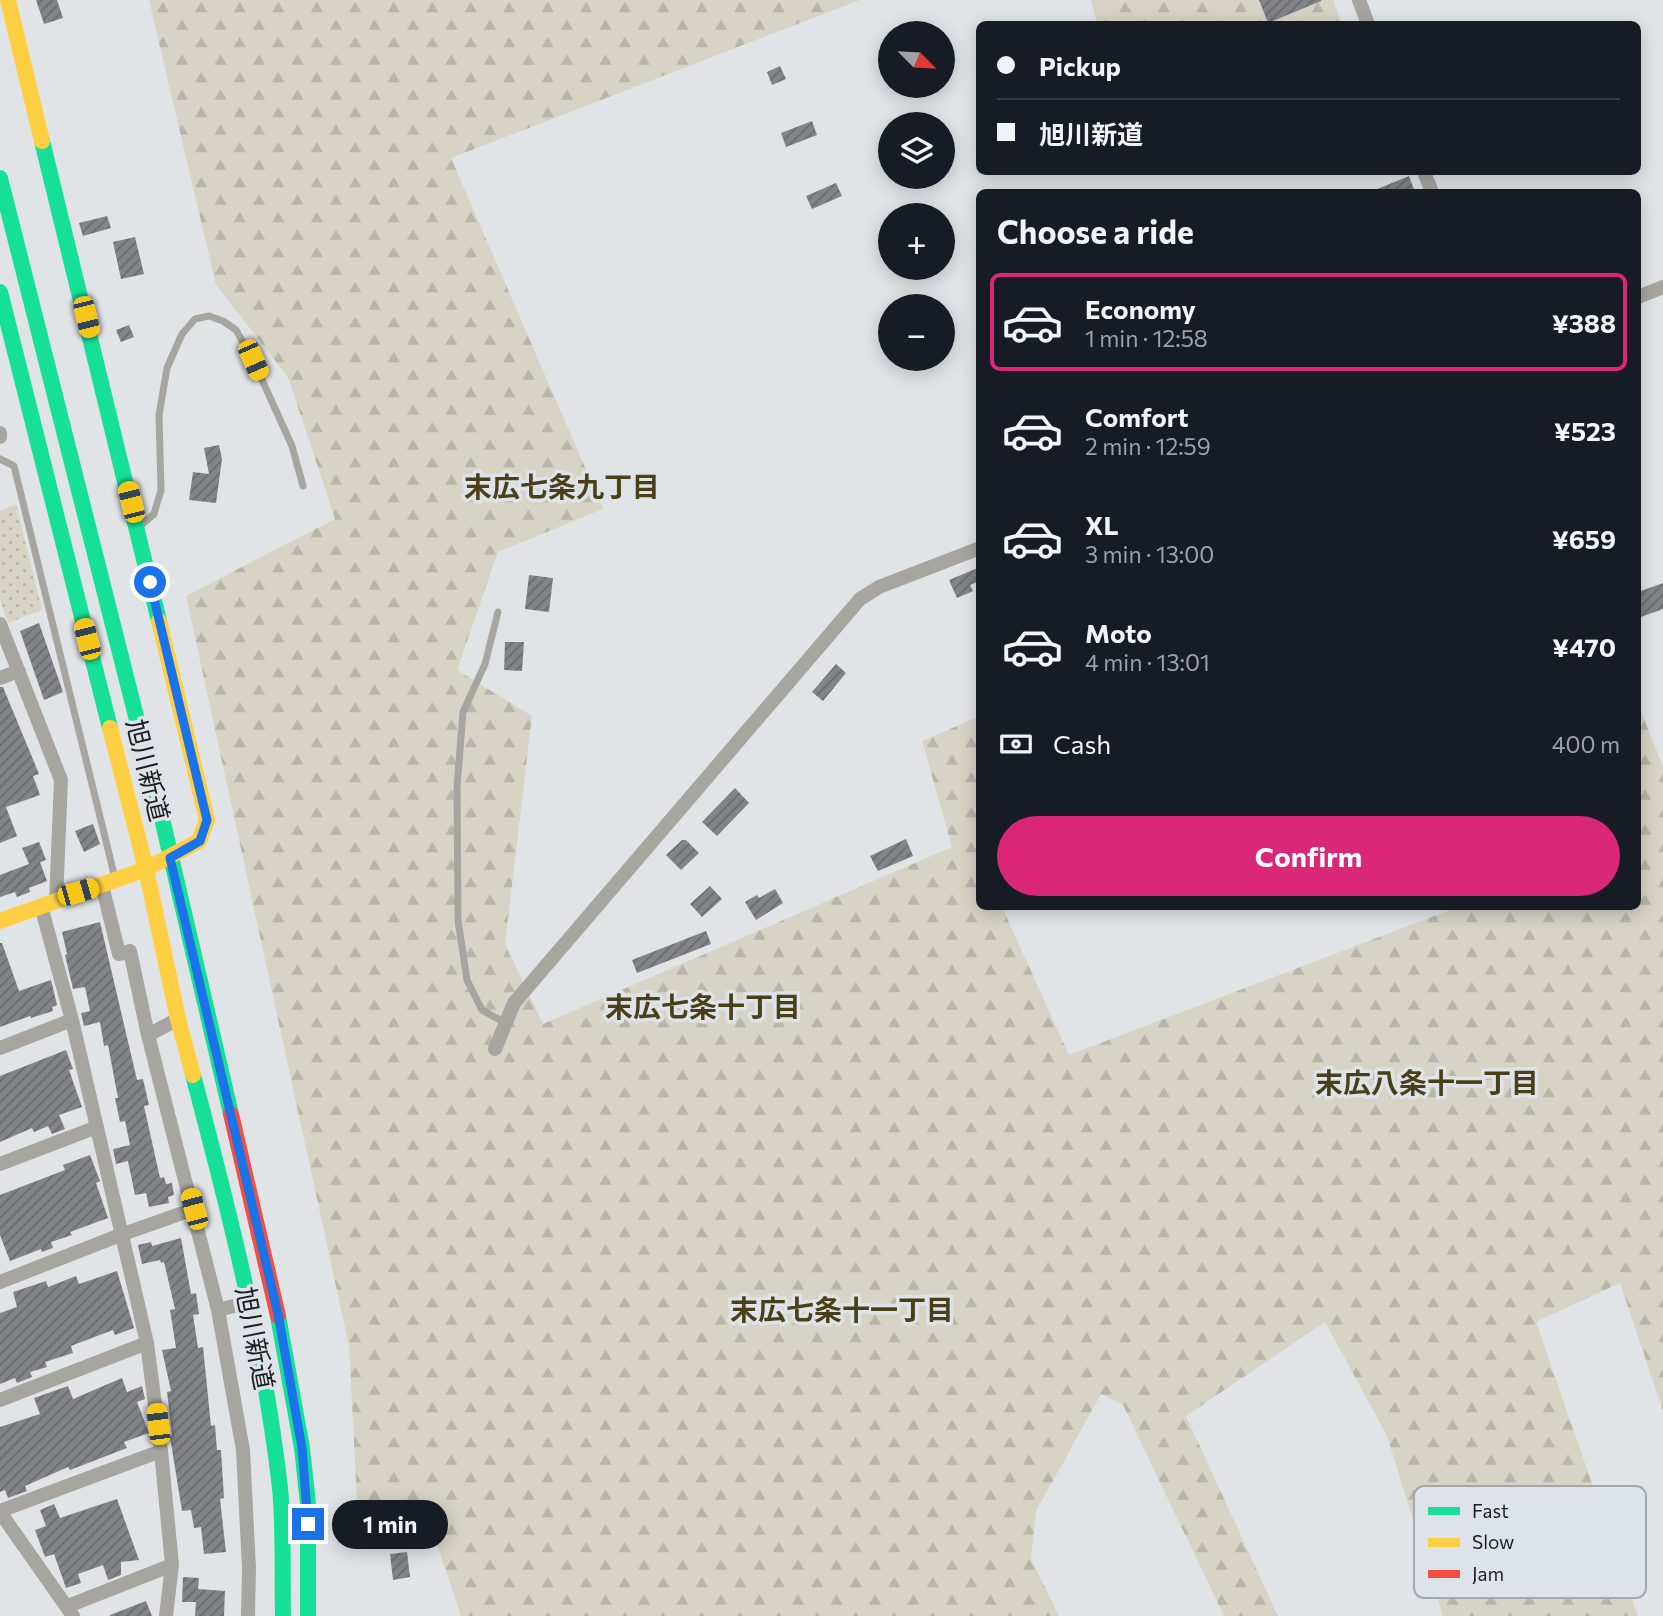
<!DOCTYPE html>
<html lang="en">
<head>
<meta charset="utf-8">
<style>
  body { margin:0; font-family:Commissioner,"Noto Sans JP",sans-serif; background:#242831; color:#f1f3f6; height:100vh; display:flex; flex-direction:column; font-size:26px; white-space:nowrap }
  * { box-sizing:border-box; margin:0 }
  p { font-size:23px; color:#9ea1a6 }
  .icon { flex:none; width:38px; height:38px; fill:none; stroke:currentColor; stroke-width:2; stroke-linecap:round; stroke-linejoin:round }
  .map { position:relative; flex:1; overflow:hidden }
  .details { position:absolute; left:976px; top:189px; width:665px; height:721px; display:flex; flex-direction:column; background:#171b24; border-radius:10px; box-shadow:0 4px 18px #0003 }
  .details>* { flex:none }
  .top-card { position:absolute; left:976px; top:21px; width:665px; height:154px; border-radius:10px; box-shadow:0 4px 18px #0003; display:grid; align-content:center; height:154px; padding:0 21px; background:#171b24 }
  .needle { width:46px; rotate:114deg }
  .buttons { position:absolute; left:878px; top:21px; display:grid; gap:14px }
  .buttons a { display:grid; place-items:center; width:77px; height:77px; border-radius:50%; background:#171b24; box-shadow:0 4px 18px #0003; font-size:35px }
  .end { position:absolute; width:32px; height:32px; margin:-16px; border:9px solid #1a73e8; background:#fff; box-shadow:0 0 0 4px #fff }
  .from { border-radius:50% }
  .bubble { position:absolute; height:49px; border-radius:24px; background:#171b24; box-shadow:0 4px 18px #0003; font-size:23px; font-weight:700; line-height:49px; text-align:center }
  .car { position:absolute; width:21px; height:42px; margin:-21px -10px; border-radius:9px; box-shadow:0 0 5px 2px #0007; background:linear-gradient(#f5c518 24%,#345 0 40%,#f5c518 0 76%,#345 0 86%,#f5c518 0) }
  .top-card b { display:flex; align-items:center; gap:24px; height:66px; font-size:26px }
  .top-card b+b { border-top:2px solid #363941 }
  .top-card i { width:18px; height:18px; background:#f1f3f6 }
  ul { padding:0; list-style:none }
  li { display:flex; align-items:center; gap:21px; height:98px; margin:0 14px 10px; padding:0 7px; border:4px solid transparent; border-radius:10px }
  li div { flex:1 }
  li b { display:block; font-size:26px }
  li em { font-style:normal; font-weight:700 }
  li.current { border-color:#db2777 }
  li>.icon { width:63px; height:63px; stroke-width:1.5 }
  h2 { padding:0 21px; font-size:32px; line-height:84px }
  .pay { display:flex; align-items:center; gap:18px; height:77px; padding:0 21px; font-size:26px }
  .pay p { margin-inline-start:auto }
  .button { display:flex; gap:14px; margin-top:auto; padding:14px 21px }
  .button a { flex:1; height:80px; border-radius:42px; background:#db2777; color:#fff; font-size:28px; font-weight:700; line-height:80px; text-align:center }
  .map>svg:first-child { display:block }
</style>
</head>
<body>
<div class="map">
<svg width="1663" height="1616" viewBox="0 0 1663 1616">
  <defs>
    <pattern id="forest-firs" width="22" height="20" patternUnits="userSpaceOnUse" patternTransform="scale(1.75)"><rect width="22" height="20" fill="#d7d4c5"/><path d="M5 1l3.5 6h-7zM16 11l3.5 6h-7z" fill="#b8b6a9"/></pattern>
    <pattern id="park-dots" width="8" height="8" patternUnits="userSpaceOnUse" patternTransform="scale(1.75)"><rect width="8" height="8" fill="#d7d4c5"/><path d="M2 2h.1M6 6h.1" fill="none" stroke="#b8b6a9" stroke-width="1.8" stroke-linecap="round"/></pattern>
    <pattern id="building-hatch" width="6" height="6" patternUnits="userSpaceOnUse" patternTransform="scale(1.75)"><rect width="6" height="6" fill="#828487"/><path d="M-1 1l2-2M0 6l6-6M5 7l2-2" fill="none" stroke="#6a6b6e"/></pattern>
  </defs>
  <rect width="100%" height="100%" fill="#e1e4e7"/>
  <path fill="url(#forest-firs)" d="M149,0H860L451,158L603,509L498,552L457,670L532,716L505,944L543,1024L952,847L922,741L980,716V906L1002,907L1069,1055L1458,907L1638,906V704L1663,766V1411L1620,1283L1536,1322L1638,1616H1443L1387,1436L1325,1322L1186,1416L1278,1616H1224L1123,1405L1101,1394L1036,1511L1031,1559L1059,1616H461L433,1532L359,1540L349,1346L186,596L335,519L288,377L216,285Z
    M1091,0H1333L1342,24H1097Z"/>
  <path fill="url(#park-dots)" d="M16,504L42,610L8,623L0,600V511Z"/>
  <path fill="url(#building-hatch)" d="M36,0H57L63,18L44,24Z
    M1259,0H1321V1L1268,23Z
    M780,66L786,79L772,85L767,72Z
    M812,121L817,135L786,147L781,133Z
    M1409,176L1415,192H1370Z
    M836,183L842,196L812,209L806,196Z
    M107,216L111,228L83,236L79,223Z
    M135,237L144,274L121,279L113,242Z
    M129,325L134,337L121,342L116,330Z
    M219,445L222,459L216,503L189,500L193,472L209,474L204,448Z
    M980,567V581L970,585L973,591L957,598L949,580Z
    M529,575L553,578L549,612L525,609Z
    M1663,583V609L1638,618V592Z
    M39,623L63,692L44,700L20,631Z
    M505,642H524L522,671L504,670Z
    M836,664L846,673L823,701L812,692Z
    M0,687H3L39,774L33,776L40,795L6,807L17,836L0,843Z
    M735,788L749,803L717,836L702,822Z
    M93,824L100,844L84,852L75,831Z
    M906,839L913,856L878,871L870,856Z
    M682,840H686L699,853L681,870L666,855Z
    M39,842L46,860L40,862L47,881L29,888L30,892L17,897L15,892L0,897V875L29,864L22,848Z
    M710,886L722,899L702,917L690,904Z
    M775,889L783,903L756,920L745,902L757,895L759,898Z
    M100,922L137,1080L143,1079L149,1105L144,1106L160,1178L164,1177L166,1184L172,1183L174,1195L168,1197L169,1203L149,1207L146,1193L135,1195L128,1161L116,1164L113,1149L130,1145L125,1121L120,1122L115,1098H118L108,1045L104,1046L100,1022L84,1026L81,1013L90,1011L85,987L73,989L65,955L67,954L62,932Z
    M706,931L711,944L637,973L632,960Z
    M0,943H2L19,991L51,980L57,1005L52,1007L53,1011L31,1018L30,1016L0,1027Z
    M66,1050L73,1069L69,1070L82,1107L59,1115L65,1129L52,1134L48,1126L34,1132L32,1128L0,1142V1076Z
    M90,1155L100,1181L96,1183L108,1218L70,1232L72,1235L51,1242L53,1248L42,1252L41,1249L10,1261L0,1235V1195L65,1170L63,1165Z
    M181,1238L191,1294L196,1293L199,1314L193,1315L198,1348L203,1347L211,1426L215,1425L217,1450H221L224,1498L220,1499L226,1552L204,1554L201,1527L194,1528L191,1510L182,1511L170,1437L172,1435L167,1392L171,1391L162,1350L176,1348L170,1310L175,1309L164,1262L161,1263L160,1260L142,1264L138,1245L151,1242L152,1246Z
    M117,1271L134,1328L115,1335L113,1330L71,1346L73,1353L45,1362L47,1367L30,1372L32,1377L17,1383L15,1378L0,1384V1313L17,1307L13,1292L46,1281L48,1287L76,1276L79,1284Z
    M122,1378L127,1392L142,1386L145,1399L137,1402L149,1433L124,1442L127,1448L70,1470L68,1467L25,1486L27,1491L8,1498L5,1490L0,1492V1427L40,1414L34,1398L68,1386L73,1399Z
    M117,1499L139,1560L121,1562V1575L108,1580L103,1565L78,1574L81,1583L66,1588L54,1554L45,1557L35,1530L46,1526L40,1510L54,1504L60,1518Z
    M407,1552L410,1577L393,1580L390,1554Z
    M183,1577L199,1578L198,1589L225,1591L224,1616H195L196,1602H182Z
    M146,1601L152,1616H110V1615Z"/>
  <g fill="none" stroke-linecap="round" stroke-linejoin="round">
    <path stroke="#a6a5a0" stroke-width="7" d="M0,459L14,466L115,878
      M139,527L154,514L161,490L159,415L167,368L182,334L195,319L209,316L223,321L236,330L253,360L292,446L303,486
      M498,612L485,664L463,712L457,787L458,920L467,980L482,1010L505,1023"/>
    <path stroke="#a6a5a0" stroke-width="14" d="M1359,0L1368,24
      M1424,172L1432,192
      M1638,297L1663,287
      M0,433V437
      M0,624L61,780L56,901
      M0,678L19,671
      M102,885L119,954L130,951L148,1035L218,1310L243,1450L249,1568L248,1616
      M41,906L72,1020L147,1343L161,1451L172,1565L166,1616
      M148,1035L178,1019
      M0,1048L72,1020
      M495,1049L514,1003L860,599L879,587L980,548
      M0,1164L97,1127
      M0,1282L123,1234L194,1209
      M218,1310L249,1302
      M0,1400L147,1343
      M0,1511L161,1451
      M0,1512L73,1616
      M68,1606L172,1565"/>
    <path stroke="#16e098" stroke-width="16" d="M42,141L159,621
      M0,178L163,823L231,1114
      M0,292L110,728
      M193,1075C229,1211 264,1347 280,1488C284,1530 282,1574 283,1616
      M278,1316L302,1448L308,1504V1616"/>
    <path stroke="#ffcf43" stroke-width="16" d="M8,0L42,141
      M110,728L146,869L178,1019L193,1075
      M0,921L146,869L199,841L207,820L159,621"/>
    <path stroke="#f24e42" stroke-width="16" d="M231,1114L278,1316"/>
  </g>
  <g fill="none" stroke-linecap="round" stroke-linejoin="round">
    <path stroke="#1a73e8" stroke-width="9" d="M150,582L207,820L200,841L170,858L278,1314L302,1448L308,1524"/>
  </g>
  <g text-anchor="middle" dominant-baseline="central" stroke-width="7" stroke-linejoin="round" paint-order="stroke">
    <g font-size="26" fill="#1c1e20" stroke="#dee3ea">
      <text transform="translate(149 770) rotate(76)">旭川新道</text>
      <text transform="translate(256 1338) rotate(79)">旭川新道</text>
    </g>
    <g font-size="28" font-weight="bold" fill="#494017" stroke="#dee3ea">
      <text x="562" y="486">末広七条九丁目</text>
      <text x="703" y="1006">末広七条十丁目</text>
      <text x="1427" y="1082">末広八条十一丁目</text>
      <text x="842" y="1309">末広七条十一丁目</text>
    </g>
  </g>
  <rect x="1414" y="1486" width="232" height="112" rx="10" fill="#dee3ea" stroke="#a4a8ad" stroke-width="2"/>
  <rect x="1428" y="1507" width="32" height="8" fill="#16e098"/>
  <rect x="1428" y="1538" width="32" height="9" fill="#ffcf43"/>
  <rect x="1428" y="1570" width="32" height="8" fill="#f24e42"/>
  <g font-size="19" fill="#1c1e20">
    <text x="1472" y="1518">Fast</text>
    <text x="1472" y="1549">Slow</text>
    <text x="1472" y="1581">Jam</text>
  </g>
</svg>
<div class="buttons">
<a><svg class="needle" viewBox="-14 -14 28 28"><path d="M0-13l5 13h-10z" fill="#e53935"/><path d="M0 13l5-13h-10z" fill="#9ea1a6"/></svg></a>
<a><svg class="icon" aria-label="layers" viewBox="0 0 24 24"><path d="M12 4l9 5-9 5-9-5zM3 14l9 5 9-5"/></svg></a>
<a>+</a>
<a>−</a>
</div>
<i class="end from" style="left:150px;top:582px"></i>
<i class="end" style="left:308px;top:1524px"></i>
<div class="bubble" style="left:332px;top:1500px;width:116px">1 min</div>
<i class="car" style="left:86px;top:317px;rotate:166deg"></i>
<i class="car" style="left:253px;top:360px;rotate:156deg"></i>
<i class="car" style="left:131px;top:502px;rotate:346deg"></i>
<i class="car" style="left:87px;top:639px;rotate:346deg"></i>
<i class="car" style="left:78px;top:892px;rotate:74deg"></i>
<i class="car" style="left:194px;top:1209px;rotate:345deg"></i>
<i class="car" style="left:158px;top:1424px;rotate:353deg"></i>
<div class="top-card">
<b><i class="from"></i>Pickup</b>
<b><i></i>旭川新道</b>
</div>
<section class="details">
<h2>Choose a ride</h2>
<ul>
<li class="current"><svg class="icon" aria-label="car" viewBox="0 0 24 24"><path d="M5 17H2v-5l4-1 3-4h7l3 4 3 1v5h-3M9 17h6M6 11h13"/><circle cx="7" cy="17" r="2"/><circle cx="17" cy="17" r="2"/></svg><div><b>Economy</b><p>1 min · 12:58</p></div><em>¥388</em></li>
<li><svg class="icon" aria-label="car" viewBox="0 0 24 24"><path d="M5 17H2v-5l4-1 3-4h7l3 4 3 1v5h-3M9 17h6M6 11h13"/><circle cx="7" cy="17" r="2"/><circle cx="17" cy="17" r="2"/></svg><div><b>Comfort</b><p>2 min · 12:59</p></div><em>¥523</em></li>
<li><svg class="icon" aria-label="car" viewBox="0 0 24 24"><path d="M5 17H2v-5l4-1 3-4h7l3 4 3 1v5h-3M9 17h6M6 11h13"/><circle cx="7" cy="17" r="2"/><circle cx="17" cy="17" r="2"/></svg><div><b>XL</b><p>3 min · 13:00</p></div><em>¥659</em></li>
<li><svg class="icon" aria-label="car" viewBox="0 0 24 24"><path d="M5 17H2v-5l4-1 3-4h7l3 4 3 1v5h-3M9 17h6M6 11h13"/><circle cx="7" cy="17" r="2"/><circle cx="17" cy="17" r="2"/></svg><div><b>Moto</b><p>4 min · 13:01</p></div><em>¥470</em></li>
</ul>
<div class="pay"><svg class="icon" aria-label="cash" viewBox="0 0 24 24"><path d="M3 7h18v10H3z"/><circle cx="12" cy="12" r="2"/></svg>Cash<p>400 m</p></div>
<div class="button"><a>Confirm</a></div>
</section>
</div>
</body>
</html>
